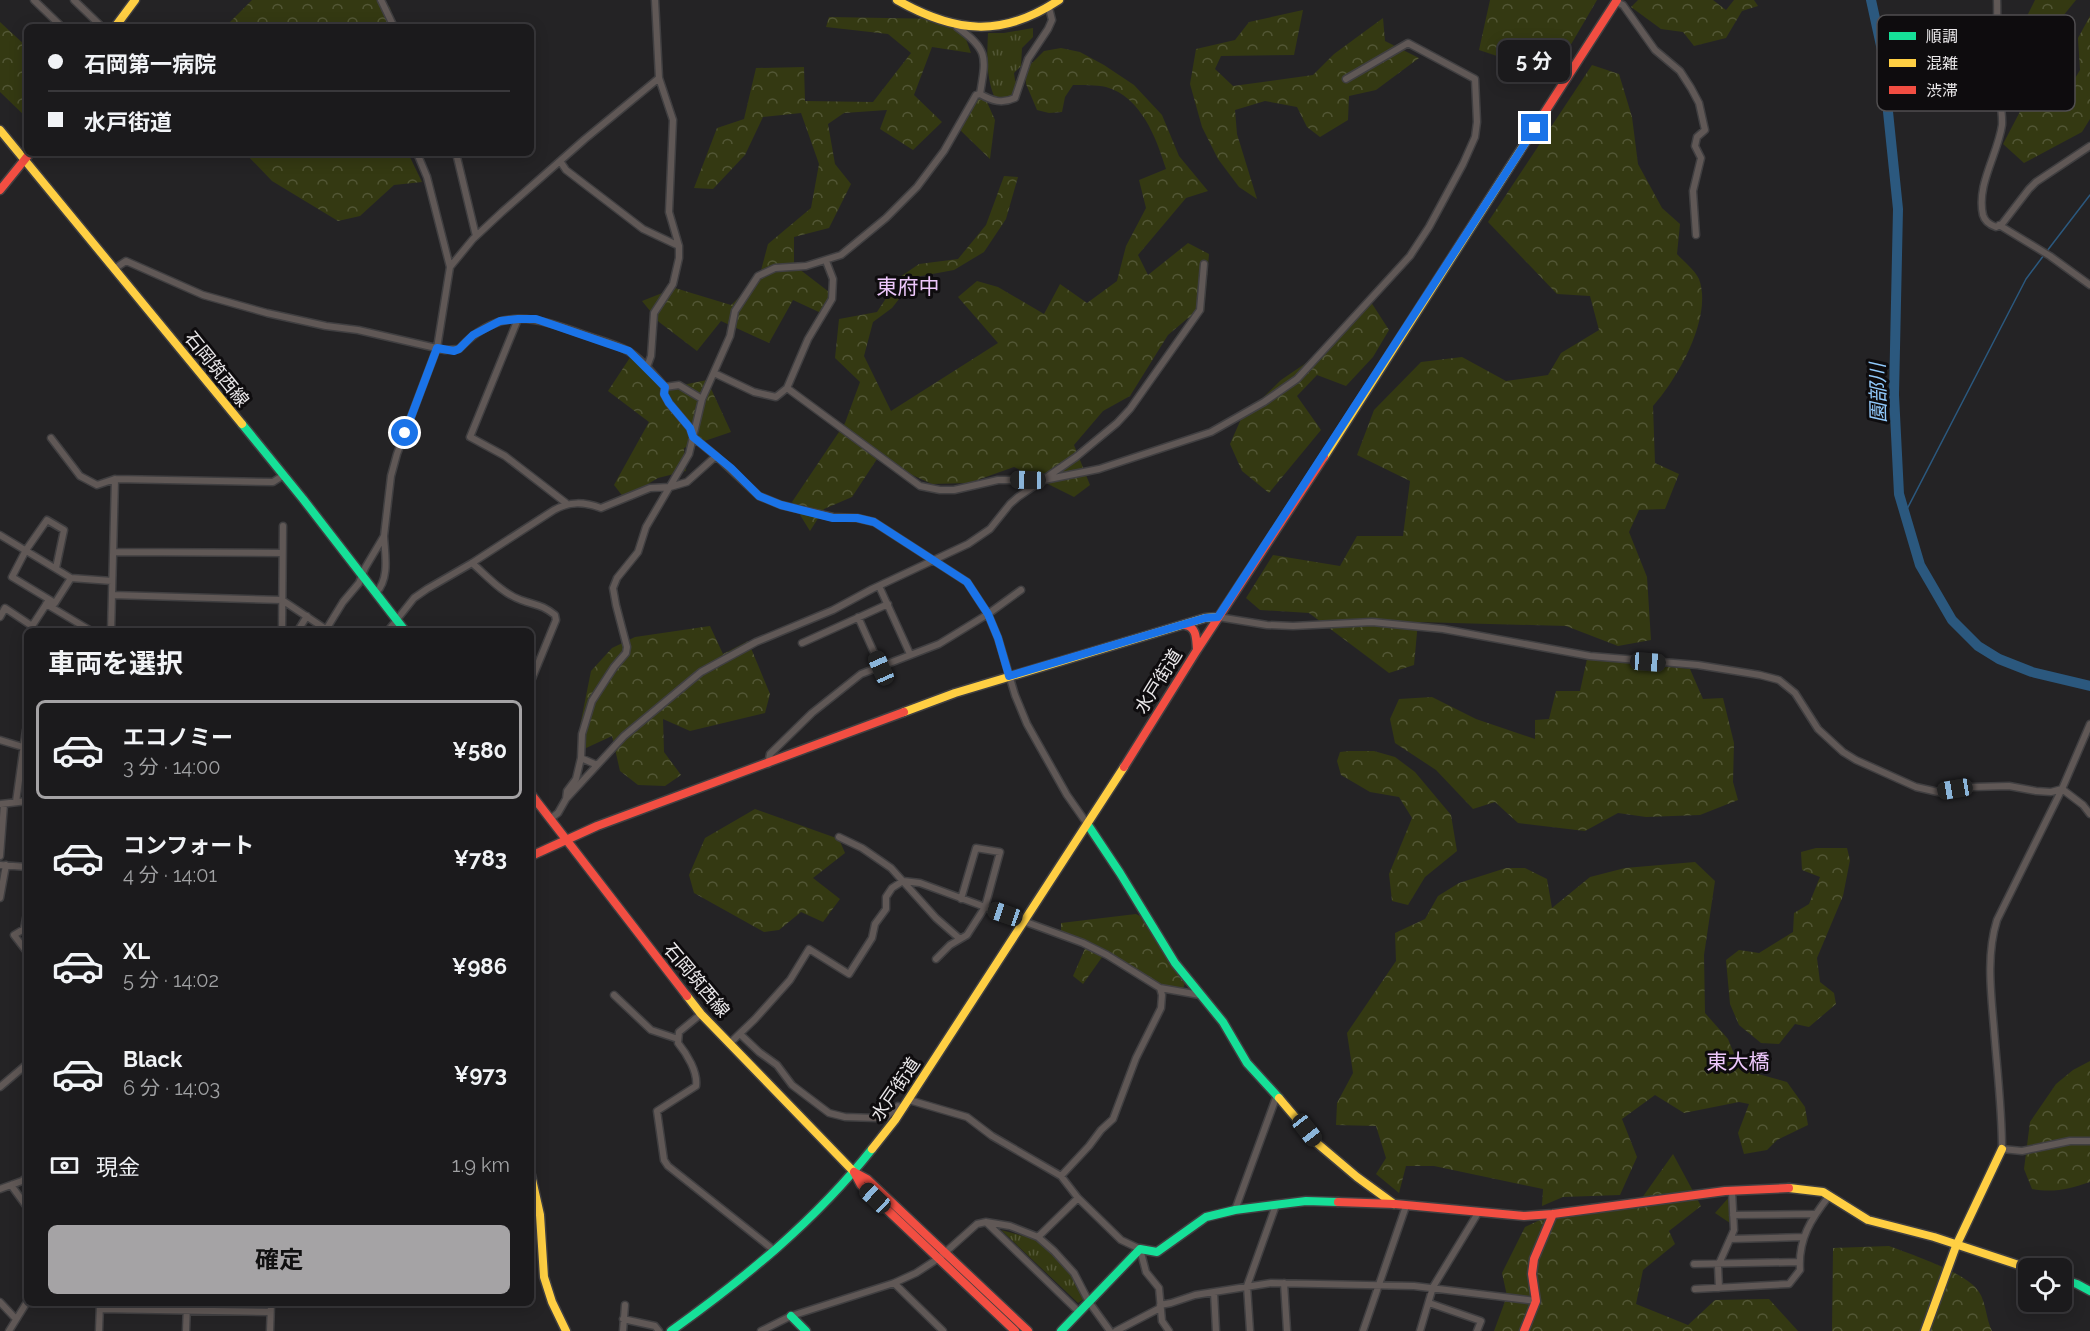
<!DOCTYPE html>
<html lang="ja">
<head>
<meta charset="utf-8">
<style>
  body { margin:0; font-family:Raleway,"Noto Sans JP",sans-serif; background:#242325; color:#f1f3f6; height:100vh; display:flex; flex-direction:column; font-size:22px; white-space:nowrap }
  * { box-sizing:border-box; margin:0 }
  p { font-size:20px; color:#a0a1a3 }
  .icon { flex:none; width:33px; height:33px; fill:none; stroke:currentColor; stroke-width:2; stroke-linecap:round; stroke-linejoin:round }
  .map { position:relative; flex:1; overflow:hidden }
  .panel { position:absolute; left:24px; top:628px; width:510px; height:678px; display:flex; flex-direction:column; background:#1b1a1c; border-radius:9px; box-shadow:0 3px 15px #0003,0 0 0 2px #39383b }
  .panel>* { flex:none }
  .hud { position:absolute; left:24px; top:24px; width:510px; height:132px; border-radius:9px; box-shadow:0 3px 15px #0003,0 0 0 2px #39383b; display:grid; align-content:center; height:132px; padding:0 24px; background:#1b1a1c }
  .tools { position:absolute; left:2018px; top:1258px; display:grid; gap:12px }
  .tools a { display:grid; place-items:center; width:54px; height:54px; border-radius:9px; background:#1b1a1c; box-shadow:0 3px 15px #0003,0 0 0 2px #39383b; font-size:30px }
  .end { position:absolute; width:27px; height:27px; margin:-14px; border:8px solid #1a73e8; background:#fff; box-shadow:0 0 0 3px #fff }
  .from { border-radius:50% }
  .bubble { position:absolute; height:42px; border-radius:9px; background:#1b1a1c; box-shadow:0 3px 15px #0003,0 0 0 2px #39383b; font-size:20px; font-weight:700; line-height:42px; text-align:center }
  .car { position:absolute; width:18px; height:36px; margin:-18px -9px; border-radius:8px; box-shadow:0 0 4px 2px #0007; background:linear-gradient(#222 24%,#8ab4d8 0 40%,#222 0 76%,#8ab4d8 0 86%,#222 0) }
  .hud b { display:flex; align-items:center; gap:21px; height:57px; font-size:22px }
  .hud b+b { border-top:2px solid #39383b }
  .hud i { width:15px; height:15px; background:#f1f3f6 }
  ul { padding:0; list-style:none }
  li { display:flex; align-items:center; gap:18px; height:99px; margin:0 12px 9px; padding:0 12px; border:3px solid transparent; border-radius:9px }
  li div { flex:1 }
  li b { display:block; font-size:22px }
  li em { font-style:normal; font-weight:700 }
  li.active { border-color:#a5a3a5 }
  li>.icon { width:54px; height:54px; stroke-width:1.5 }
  h2 { padding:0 24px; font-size:27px; line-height:72px }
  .pay { display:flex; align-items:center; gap:15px; height:66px; padding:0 24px; font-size:22px }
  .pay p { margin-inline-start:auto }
  .action { display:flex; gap:12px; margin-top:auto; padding:12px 24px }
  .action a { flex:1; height:69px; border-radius:9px; background:#a5a3a5; color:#111; font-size:24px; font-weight:700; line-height:69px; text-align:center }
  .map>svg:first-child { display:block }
</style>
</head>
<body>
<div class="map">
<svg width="2090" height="1331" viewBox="0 0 2090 1331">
  <defs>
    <pattern id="grass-tufts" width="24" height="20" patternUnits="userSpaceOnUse" patternTransform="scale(1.5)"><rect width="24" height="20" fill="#343912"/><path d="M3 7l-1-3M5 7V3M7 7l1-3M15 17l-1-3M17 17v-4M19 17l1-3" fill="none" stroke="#525635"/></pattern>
    <pattern id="forest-crowns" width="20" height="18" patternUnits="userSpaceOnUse" patternTransform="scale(1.5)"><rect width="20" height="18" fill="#343912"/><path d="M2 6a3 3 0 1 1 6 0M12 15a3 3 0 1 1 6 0" fill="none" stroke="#525635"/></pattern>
  </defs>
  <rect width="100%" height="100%" fill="#242325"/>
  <path fill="url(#grass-tufts)" d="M1033,28V37L1022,48L1021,66L1014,73L1015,80L1019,87L1017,96L1002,99L994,96C986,76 987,54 988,33H1004Z
    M1730,1196V1223L1715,1213Z
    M1001,1230L1038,1240L1070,1271L1084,1299L1078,1303Z"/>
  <path fill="url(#forest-crowns)" d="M252,0H376L390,7L395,27H225Z
    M1490,0H1597L1566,53L1547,46L1500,57L1479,50Z
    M1638,0H1713L1726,10L1734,0H1754L1758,6L1742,11L1726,38L1694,46L1683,32L1661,29L1631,7Z
    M2035,0H2076L2063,16L2053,64L2057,79L2074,80L2080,70L2078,38L2090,16V119L2082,132L2024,163L2003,144L2025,102L2034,60L2027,16Z
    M1303,10L1294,55L1221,56L1215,69L1233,86L1313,75L1334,54L1383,18L1385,41L1419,58L1376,90L1349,96L1348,120L1320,137L1307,127L1297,107L1265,101L1235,110L1237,134L1257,199L1239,187L1218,159L1202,127L1190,84L1196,49L1235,40L1249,22Z
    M829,17L943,19L963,31L971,53L932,47L914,95L942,122L913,150L880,129L887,110L844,113L828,124L835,164L851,184L829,228L794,237V265L833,295L821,313L793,300L769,343L721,321L697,351L659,322L642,301L675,288L731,305L759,278L768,244L811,208L819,164L801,113L763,117L745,155L713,189L694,188L717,128L744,119L756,68L804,67L805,101L873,102L911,53L888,34L826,27Z
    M0,22L27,47V118L0,92Z
    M1061,48L1080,52L1104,65L1134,85L1162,115L1179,156L1208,191L1186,198L1138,255L1148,275L1188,243L1209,254L1204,312L1188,318L1168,335L1130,396L1103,411L1074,445L1090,485L1074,497L1014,467L969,483L932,484L877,459L852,497L824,509L810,531L792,502L845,423L860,382L835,358L839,319L877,312L900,277L919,264L958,259L986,225L1004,176L1018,177L1006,219L984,252L954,270L916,277L892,308L873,322L864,356L891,411L998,343L958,297L977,281L998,287L1044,314L1060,284L1087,303L1117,281L1126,246L1146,208L1139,180L1166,169C1156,137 1141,97 1106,87C1096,85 1083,85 1073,85L1065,97L1062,112L1049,113L1037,110L1026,84L1025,70L1044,51Z
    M1592,65L1619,74L1632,117L1638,164L1662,208L1680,224L1677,254C1683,261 1695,270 1699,279C1713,317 1678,378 1653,406L1655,463L1679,474L1665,509L1639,510L1629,532L1647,577L1651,640L1618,646L1566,626L1418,622L1414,665L1389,673L1309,613L1260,610L1246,598L1273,555L1340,566L1357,536H1403L1410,481L1357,455L1374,410L1421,362L1462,357L1506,381L1548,375L1561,353L1599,330L1590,296L1557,294L1488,222Z
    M976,99L986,100L995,120L990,159L959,129Z
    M245,153H408L422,182L394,185L360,216L338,221L272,181Z
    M1369,299L1389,330L1373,357L1346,386L1317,375L1297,396L1321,430L1269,493L1242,471L1230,444L1241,419L1281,380L1331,346Z
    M631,356L673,387L707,380L731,432L684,448L686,471L658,478L624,498L614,485L649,422L608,391Z
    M710,626L723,654L748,641L770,694L765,713L690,731L663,719L664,752L681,775L665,786L638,785L620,771L612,736L584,749L580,726L591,671L612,648L635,637Z
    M1587,659L1690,669L1703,699L1723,698L1734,743L1733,782L1738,800L1700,815L1646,817L1618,813L1585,831L1518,823L1495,802L1473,809L1436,770L1395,743L1390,719L1399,699L1432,697L1476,719L1535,739V720L1549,719L1556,691H1580Z
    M1349,751H1374L1395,757L1415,772L1451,815L1457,851L1425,877L1408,905L1392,901L1389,874L1412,818L1399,797L1370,792L1341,775L1337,761L1340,752Z
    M755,809L839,839L845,853L813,878L840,899L823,922L801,912L779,930L764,932L694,893L689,875L705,838Z
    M1816,848H1847L1850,860L1843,896L1817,958L1820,982L1834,993L1836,1004L1809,1027L1795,1024L1779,1044L1761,1043L1739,1025L1730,1004L1726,960L1739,950L1759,953L1793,932L1794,913L1809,904L1820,877L1802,870L1801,852Z
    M1695,862L1715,881L1704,955L1705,1013L1728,1039L1740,1069L1787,1082L1805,1107L1808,1125L1777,1140L1767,1150L1744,1154L1738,1133L1749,1104L1739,1102L1684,1113L1655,1095L1622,1119L1637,1157L1620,1195L1563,1197L1542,1206L1543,1189L1434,1166H1406L1399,1193L1376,1174L1386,1158L1376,1126L1336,1125L1337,1103L1353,1073L1347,1033L1396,961L1395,933L1425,919L1438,896L1459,883L1506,868H1525L1547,879L1552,908L1590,877L1625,868Z
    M1136,914L1140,916L1185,983L1183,989L1153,983L1105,953L1083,984L1073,976L1087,944L1061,931V923Z
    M2090,1061V1182C2069,1189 2054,1193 2032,1189L2024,1169L2030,1122L2056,1084L2073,1070Z
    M1673,1154L1701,1206L1669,1231L1675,1244L1643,1270L1636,1304L1688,1325L1715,1300L1769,1299L1798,1331H1494L1507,1296L1502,1273L1525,1227L1563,1209L1637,1205Z
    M1889,1246C1910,1254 1968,1273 1979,1292C1986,1302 1986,1319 1992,1331H1832L1833,1248Z"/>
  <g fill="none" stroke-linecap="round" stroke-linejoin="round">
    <path stroke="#2b587e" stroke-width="1.5" d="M2047,251L2090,195
      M1905,513L2026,279L2044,255"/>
    <path stroke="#2b587e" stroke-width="10" d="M1871,0L1887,73V102L1898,209L1894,395L1899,494L1920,565L1952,620L1978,646L1999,659L2032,672L2090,686"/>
    <defs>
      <path id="street" d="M34,0L62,27
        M74,0L102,27
        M381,0L394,27
        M1997,0C1998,26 1995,53 1997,79C1998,94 2003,110 2002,125C1998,154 1976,185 1983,215C1985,222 1990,225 1996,227L2002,224L2029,189L2036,182L2090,146
        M1616,2L1623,5L1655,50L1680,71L1691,88L1699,103L1705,130L1697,137L1695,146L1701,158L1693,191L1696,235
        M980,94C992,101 1002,104 1015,98L1028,59L1048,29L1052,20L1049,8
        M456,153L476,236
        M560,161L566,170L643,229L679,246
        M1999,225L2050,256L2090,285
        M450,267L473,239L502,212L585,139L659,78
        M114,269L126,261L203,295L267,313L326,326L358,330L445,350L459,349C500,305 535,317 585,335C599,340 616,344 628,351C642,359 654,375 665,387L679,385L702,399L689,454L646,527L638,552L617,578L613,588L616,605L627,647L626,653L614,667L592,701L582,734L581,758L576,779L567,791L566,799
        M518,319L470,437L505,456L566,503
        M647,367L651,356L654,313L673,284L679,258V246L669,212L673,120L659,78L655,0
        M714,373L754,392L776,397L787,388L808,339L832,299L833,279L826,261
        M665,387L664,394L669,403L690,428L693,437L716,456
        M787,388L920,486L940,490H954L998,480H1044L1099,469L1211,432L1264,402L1297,379L1410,256L1429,227L1463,164L1475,137L1477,122L1475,79L1408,43L1346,79
        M702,399L730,336L735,311L758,276L775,268L806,266L841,255L886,218L917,187L944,151L976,95L980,94C986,57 989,50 957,27
        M51,438L80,476L97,485L115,479L273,482L284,475
        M0,535L71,578L112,581
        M114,552L282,553
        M472,563C487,576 503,594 521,600C537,606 541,604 555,615L556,620L531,681
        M56,568L64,530L47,520L26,550L12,577L55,603L71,578
        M879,586L910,654
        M376,593C390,578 385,555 384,536
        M112,595L282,600L330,632
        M46,604L93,632
        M0,617L5,608L32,626L49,600
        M858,617L881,668
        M1218,617L1267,625L1293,626L1372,622L1443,629L1590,656L1698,665L1760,675L1779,680L1795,693L1818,729L1843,752L1856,760L1916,787L1938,792L1973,787L2009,786L2036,791L2051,792L2062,789L2083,805L2090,814
        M327,628L343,602L359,583L365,568L384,536L391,476L397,454L437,348L450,267L427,177L417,153
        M111,632L115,479
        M282,632L283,526
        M297,632L307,616
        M387,632L414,598L427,589L472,563L554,510C570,501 584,502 601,508L650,488L670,487L687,482L716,456L759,496L781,505L833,517L857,518L874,522L967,582L988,614L998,638L1015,695L1027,724L1067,795L1088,825
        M802,643L888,604
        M2090,724L2062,789L1997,920C1986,955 1991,993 1994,1029C1997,1069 2002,1109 2002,1149L2022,1151L2070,1141H2090
        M0,740L23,747
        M581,758L597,765
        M768,764L770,754L812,713L861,674L939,644L988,614L1021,590
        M16,802L26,730
        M1,804L27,801
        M550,819L558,813L566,799L624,736L701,672L756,642L833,610L872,589L968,544L990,529L1010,504L1018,497L1076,457L1117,423L1130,409L1200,310L1204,264
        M839,837L862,848L891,868L936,918L960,939
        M0,856L4,804
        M0,865L27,867
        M0,898L6,865
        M27,913L24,929L14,935L27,952
        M936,959L950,945L967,935L985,907L1000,852L976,848L961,899
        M614,995L651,1030L678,1039
        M701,1014L679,1032L678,1043C687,1054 698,1072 696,1086L657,1111L664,1160L668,1166L775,1251
        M740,1034L759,1052L777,1065L792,1085L829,1113L845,1117L877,1118L886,1117L898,1106L904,1108
        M729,1044L755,1019L790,980L809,949L849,974L872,938L875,924L886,909V897L892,888L903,881L920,883L1083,943L1107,955L1160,988L1200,995
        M0,1087L27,1064
        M909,1100L967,1117L992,1136L1061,1176L1078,1198L1121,1240L1140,1249L1146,1272L1159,1288L1162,1321L1169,1331
        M1061,1176L1089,1146L1101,1130L1113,1119L1136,1058L1161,1008L1162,995L1160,988
        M11,1185L27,1207
        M0,1189L22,1181L27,1177
        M1235,1210L1277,1095
        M1733,1215L1814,1214
        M986,1222L1079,1312
        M1038,1237L1078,1198
        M1730,1239L1804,1237
        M1694,1264L1799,1262
        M894,1283L943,1331
        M1284,1283L1287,1331
        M1719,1288L1718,1266L1734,1230L1732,1191
        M1695,1289L1789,1284L1800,1270C1798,1239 1811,1219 1829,1196
        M1214,1292L1216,1331
        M0,1302L16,1319
        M1429,1303L1481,1321L1477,1331
        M1160,1305L1171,1303L1195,1295L1271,1283L1414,1286L1536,1301
        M100,1309L270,1312
        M623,1319L655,1326L659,1331
        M9,1331L27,1302
        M99,1331L100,1304
        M186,1331L187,1304
        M270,1331L271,1304
        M623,1331L625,1305
        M761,1331L791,1316L894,1283L916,1273L939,1258L977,1224L986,1222L1010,1226L1038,1237L1054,1251L1074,1273L1089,1302L1110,1331
        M1116,1331L1160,1308
        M1250,1331L1247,1286L1276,1205
        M1363,1331L1406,1206
        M1420,1331L1433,1287L1478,1213"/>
      <path id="fast" d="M242,424L303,499L406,632
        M1088,825L1120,873L1175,963L1223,1022L1247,1063L1279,1098
        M2061,1279L2077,1284L2090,1291
        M791,1316L806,1331
        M671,1331C745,1278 815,1221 872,1149
        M1061,1331L1140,1249L1157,1252L1206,1217L1235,1210L1306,1201L1338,1202"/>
      <path id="slow" d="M897,0C955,33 1002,38 1059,0
        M115,27L135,0
        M0,130L242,424
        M1324,457L1543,115
        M904,712L955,693L1205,618L1218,617
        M687,996L701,1014L854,1172
        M1279,1098L1318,1144L1357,1177L1394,1204
        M872,1149L895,1120L1124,767
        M531,1175L540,1215L544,1277L552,1302L566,1331
        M1789,1188L1823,1192L1868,1220L1934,1237L2031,1269
        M1925,1331L1956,1246L2002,1149"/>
      <path id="jam" d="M1543,115L1617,0
        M0,190L30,153
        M1185,625C1197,627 1196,639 1197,649
        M1124,767L1197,650L1324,457
        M531,794L687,996
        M531,856L597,826L904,712
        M854,1172L867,1179L1028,1331
        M854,1172L861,1185L1015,1331
        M1338,1202L1395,1204L1524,1216L1553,1214L1725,1191L1789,1188
        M1524,1331L1536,1301L1532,1274L1534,1259L1553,1214"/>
    </defs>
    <use href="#street" stroke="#403f41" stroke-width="9"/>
    <use href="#fast" stroke="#403f41" stroke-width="11"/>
    <use href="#slow" stroke="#403f41" stroke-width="11"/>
    <use href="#jam" stroke="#403f41" stroke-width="11"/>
    <use href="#street" stroke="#605856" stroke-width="6"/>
    <use href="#fast" stroke="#16e098" stroke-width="8"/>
    <use href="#slow" stroke="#ffcf43" stroke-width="8"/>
    <use href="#jam" stroke="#f24e42" stroke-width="8"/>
  </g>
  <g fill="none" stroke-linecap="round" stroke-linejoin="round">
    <path stroke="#1a73e8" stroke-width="8" d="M405,433L437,348L454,351L459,349L473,335L500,321L518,319H536L629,351L665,387L664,394L669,403L690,428L693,437L731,468L759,496L781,505L833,518H857L874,522L967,582L988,614L998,638L1009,676L1205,618L1218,617L1535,128"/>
  </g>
  <g text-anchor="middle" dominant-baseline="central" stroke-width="6" stroke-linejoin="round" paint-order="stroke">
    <g font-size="18" fill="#eae8ea" stroke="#0e0c0e">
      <text transform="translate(217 369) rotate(51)">石岡筑西線</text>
      <text transform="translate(1158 681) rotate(-58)">水戸街道</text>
      <text transform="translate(697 980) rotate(50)">石岡筑西線</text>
      <text transform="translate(895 1089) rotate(-56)">水戸街道</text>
    </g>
    <g font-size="20" font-style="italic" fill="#91cafd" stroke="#0e0c0e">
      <text transform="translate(1878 393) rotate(-91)">園部川</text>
    </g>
    <g font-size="21" fill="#edc7fb" stroke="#0e0c0e">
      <text x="908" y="286">東府中</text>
      <text x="1738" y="1061">東大橋</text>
    </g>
  </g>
  <rect x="1877" y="15" width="198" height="96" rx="9" fill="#0e0c0e" stroke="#504e50" stroke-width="1.5"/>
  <rect x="1889" y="32" width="27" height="8" fill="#16e098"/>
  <rect x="1889" y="59" width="27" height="8" fill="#ffcf43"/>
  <rect x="1889" y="86" width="27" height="8" fill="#f24e42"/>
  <g font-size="16" fill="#eae8ea">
    <text x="1926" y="42">順調</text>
    <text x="1926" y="69">混雑</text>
    <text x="1926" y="96">渋滞</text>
  </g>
</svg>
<div class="tools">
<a><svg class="icon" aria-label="locate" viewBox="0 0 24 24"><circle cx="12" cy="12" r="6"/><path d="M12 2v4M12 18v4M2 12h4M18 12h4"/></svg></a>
</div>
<i class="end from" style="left:405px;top:433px"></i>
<i class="end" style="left:1535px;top:128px"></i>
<div class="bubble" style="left:1498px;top:40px;width:72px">5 分</div>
<i class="car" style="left:1028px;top:480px;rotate:271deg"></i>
<i class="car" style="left:1648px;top:662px;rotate:94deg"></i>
<i class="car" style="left:881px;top:668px;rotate:336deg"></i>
<i class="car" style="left:1955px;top:789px;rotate:261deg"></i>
<i class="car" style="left:1005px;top:914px;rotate:289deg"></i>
<i class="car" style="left:1307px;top:1130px;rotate:142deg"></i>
<i class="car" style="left:875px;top:1198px;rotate:313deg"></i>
<div class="hud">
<b><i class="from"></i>石岡第一病院</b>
<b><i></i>水戸街道</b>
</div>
<section class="panel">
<h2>車両を選択</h2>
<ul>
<li class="active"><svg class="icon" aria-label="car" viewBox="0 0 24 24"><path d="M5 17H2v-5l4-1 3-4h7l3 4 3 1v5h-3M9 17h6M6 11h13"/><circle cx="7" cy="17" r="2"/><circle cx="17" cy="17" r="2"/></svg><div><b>エコノミー</b><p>3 分 · 14:00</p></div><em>¥580</em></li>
<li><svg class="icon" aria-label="car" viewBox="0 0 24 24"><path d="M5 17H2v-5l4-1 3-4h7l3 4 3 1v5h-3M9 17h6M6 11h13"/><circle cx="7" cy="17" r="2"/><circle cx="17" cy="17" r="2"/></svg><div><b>コンフォート</b><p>4 分 · 14:01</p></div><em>¥783</em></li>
<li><svg class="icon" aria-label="car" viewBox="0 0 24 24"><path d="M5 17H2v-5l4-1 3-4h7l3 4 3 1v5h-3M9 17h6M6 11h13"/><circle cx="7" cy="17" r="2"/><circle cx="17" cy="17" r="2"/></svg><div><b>XL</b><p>5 分 · 14:02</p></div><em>¥986</em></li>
<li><svg class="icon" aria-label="car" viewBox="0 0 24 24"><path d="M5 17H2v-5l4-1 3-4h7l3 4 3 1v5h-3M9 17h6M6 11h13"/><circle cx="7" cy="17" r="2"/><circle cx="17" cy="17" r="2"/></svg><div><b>Black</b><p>6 分 · 14:03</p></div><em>¥973</em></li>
</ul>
<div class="pay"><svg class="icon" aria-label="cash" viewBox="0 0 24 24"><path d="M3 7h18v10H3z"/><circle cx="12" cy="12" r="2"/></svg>現金<p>1.9 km</p></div>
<div class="action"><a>確定</a></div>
</section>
</div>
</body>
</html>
